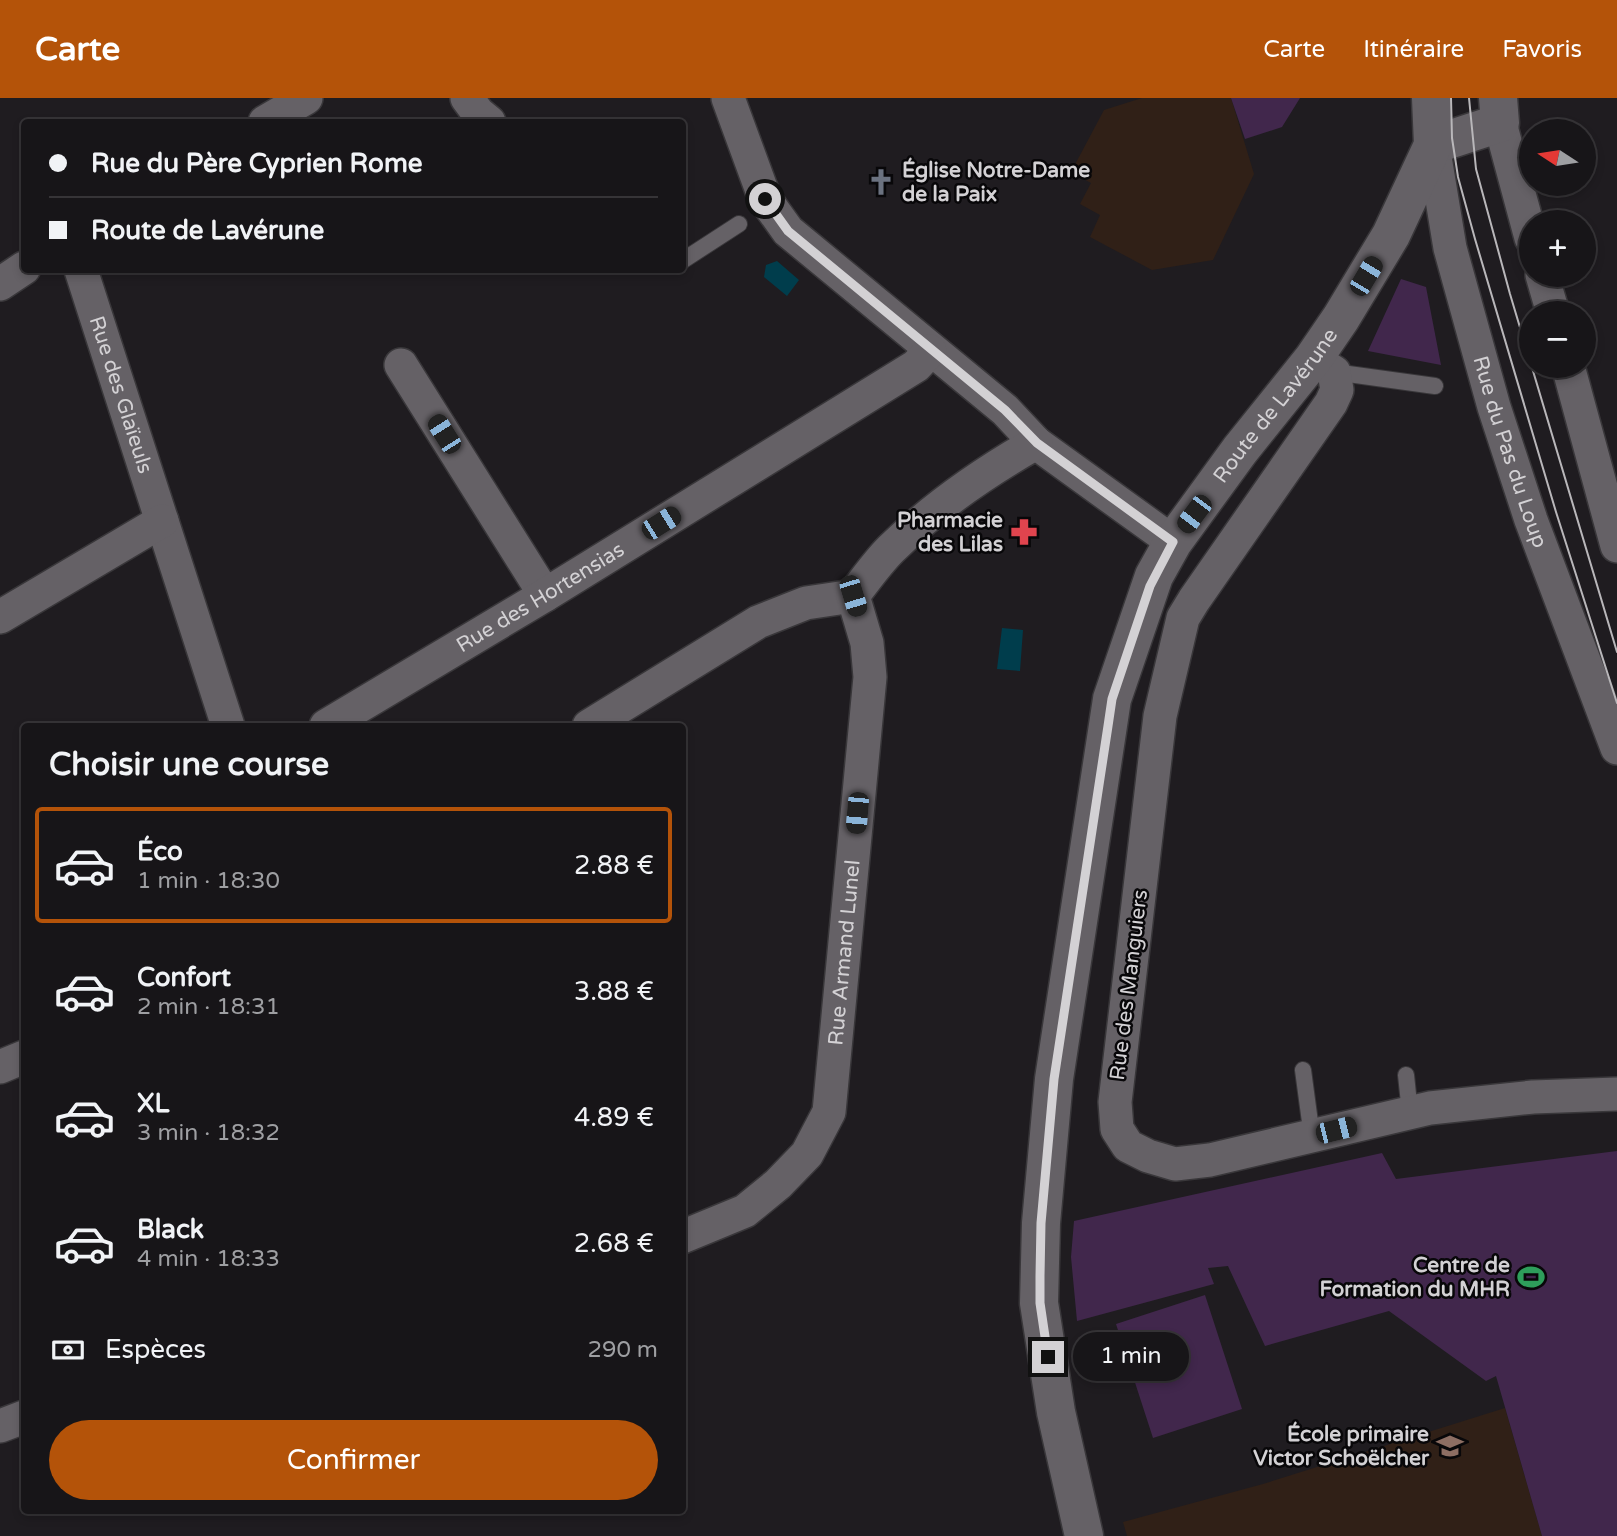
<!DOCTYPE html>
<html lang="fr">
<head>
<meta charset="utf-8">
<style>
  body { margin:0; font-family:"Varela Round",sans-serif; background:#201e21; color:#f1f3f6; height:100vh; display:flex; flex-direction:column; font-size:26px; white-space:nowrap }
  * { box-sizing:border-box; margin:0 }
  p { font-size:23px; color:#9e9fa2 }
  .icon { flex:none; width:38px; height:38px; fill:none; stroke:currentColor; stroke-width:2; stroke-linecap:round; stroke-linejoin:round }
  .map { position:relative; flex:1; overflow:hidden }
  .sheet { position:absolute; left:21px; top:625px; width:665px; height:791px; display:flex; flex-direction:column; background:#171518; border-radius:7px; box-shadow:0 4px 10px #0003,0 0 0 2px #363437 }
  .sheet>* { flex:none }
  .guide { position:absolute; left:21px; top:21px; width:665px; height:154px; border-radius:7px; box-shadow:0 4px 10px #0003,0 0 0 2px #363437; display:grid; align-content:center; height:154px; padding:0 28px; background:#171518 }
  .needle { width:46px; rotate:282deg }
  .tools { position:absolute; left:1519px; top:21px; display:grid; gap:14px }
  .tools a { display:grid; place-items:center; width:77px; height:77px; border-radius:50%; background:#171518; box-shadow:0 4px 10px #0003,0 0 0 2px #363437; font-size:35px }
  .end { position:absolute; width:32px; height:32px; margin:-16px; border:9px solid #d3d1d4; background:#111; box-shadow:0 0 0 4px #111 }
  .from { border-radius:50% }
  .bubble { position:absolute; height:49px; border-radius:24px; background:#171518; box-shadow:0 4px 10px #0003,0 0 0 2px #363437; font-size:23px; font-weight:600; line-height:49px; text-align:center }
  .car { position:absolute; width:21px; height:42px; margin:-21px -10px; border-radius:9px; box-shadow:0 0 5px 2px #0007; background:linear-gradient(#222 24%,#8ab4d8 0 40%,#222 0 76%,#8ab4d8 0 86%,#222 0) }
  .guide b { display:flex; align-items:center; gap:24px; height:66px; font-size:26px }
  .guide b+b { border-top:2px solid #363437 }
  .guide i { width:18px; height:18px; background:#f1f3f6 }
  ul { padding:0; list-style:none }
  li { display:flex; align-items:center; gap:21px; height:116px; margin:0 14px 10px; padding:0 14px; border:4px solid transparent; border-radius:7px }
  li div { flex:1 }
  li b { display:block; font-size:26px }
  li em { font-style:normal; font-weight:600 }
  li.current { border-color:#b45309 }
  li>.icon { width:63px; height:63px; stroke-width:1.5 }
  h2 { padding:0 28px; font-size:32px; line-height:84px }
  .pay { display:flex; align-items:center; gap:18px; height:77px; padding:0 28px; font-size:26px }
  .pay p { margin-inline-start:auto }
  .button { display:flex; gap:14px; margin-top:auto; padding:14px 28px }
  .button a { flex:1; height:80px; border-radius:42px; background:#b45309; color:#fff; font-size:28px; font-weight:600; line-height:80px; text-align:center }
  header { display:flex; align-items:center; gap:42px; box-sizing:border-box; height:98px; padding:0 35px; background:#b45309; color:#fff }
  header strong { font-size:33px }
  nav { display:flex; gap:38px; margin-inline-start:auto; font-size:24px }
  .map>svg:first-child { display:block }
</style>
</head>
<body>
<header>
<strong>Carte</strong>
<nav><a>Carte</a><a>Itinéraire</a><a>Favoris</a></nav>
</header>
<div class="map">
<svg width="1617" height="1438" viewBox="0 0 1617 1438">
  <rect width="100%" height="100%" fill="#1f1c20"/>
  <path fill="#302017" d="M1142,0H1231L1254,76L1213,162L1152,172L1090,139L1100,117L1080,106L1091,85L1071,74L1104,12Z
    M1505,1310L1542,1438H1127L1123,1424L1263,1386Z"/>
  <path fill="#41274c" d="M1231,0H1300L1282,29L1245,41Z
    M1401,181L1426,189L1441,267L1368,253Z
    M1617,1053V1438H1542L1496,1278L1486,1283L1389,1213L1265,1248L1228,1168L1208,1170L1214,1186L1077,1223L1071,1159L1074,1123L1382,1055L1396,1081Z
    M1205,1197L1242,1311L1153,1340L1116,1226Z"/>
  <path fill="#003d4c" d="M777,163L799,182L787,198L764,179L766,167Z
    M1002,530L1023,532L1020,573L997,571Z"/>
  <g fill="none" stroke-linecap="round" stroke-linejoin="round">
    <defs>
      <path id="lane" d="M682,163L739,126
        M1334,274L1435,288
        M1303,972L1312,1039
        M1406,977L1410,1015"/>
      <g id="street">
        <path d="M467,0L478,15L489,24"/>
        <path d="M728,0L765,101L788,133L1005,312L1036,345L1173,444"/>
        <path d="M265,24L306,0"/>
        <path d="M1500,25L1531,140"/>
        <path id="s1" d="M1433,47L1450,150L1494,309L1531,422L1617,650"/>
        <path id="s2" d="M81,172L228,628"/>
        <path d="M1542,177L1553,215"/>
        <path d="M0,186L24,170"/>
        <path d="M1313,261L1334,274L1337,292L1331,305L1194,502L1183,520L1160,618L1115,1004L1117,1031L1128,1048L1148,1058L1175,1066L1210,1062L1430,1010L1533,999L1617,996"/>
        <path d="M401,267L545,497"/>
        <path d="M1568,268L1617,448"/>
        <path d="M0,519L162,423"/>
        <path id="s3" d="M326,628L545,497L916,268L930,253"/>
        <path d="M589,628L758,524L806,505L853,498C865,482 877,465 891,451C933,410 985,374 1036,345"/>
        <path d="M0,969L24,959"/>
        <path id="s4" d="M682,1139L745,1113L778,1086L807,1056L829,1014L870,579L867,545L853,498"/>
        <path d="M0,1328L24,1319"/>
      </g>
      <g id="secondary">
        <path d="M1433,47L1500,25L1498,0"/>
        <path id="s5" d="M1084,1438L1056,1314L1039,1205L1041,1125L1054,981L1112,601L1154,478L1173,444L1240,352L1313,261L1341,220L1391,137L1433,47L1431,0"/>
      </g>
    </defs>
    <use href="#lane" stroke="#39373a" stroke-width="18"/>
    <use href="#street" stroke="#39373a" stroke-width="36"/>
    <use href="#secondary" stroke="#39373a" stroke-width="41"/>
    <use href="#lane" stroke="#656166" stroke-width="16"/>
    <use href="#street" stroke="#656166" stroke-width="33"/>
    <use href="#secondary" stroke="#656166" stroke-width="38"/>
    <path stroke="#b9b7ba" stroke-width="2" d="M1451,0L1452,40L1458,79L1475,141L1556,414L1617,605
      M1469,0L1476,71L1510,196L1617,554"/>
  </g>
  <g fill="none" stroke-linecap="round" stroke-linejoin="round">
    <path stroke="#d3d1d4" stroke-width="9" d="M765,101L788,133L1005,312L1037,345L1173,444L1150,488L1112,601L1108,628L1054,981L1041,1125L1040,1178V1205L1048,1259"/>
  </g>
  <defs>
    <symbol id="church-bare" viewBox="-9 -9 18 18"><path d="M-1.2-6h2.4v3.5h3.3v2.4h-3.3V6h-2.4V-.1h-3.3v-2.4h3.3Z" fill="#6b7280" stroke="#080709" stroke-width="2.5" paint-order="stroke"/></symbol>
    <symbol id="pharmacy-bare" viewBox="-9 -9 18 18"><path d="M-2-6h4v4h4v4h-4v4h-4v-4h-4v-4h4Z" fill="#e0444e" stroke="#080709" stroke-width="2.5" paint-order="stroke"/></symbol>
    <symbol id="stadium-bare" viewBox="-9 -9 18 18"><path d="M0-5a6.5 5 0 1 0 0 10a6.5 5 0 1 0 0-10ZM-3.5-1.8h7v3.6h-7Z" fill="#2e9e5b" stroke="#080709" stroke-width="2.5" paint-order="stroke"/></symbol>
    <symbol id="school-bare" viewBox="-9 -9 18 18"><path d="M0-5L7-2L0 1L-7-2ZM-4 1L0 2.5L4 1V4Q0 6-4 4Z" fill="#8d6e63" stroke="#080709" stroke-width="2.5" paint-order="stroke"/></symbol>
  </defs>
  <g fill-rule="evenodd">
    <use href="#church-bare" x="862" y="65" width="38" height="38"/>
    <use href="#pharmacy-bare" x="1005" y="415" width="38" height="38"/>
    <use href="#stadium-bare" x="1512" y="1160" width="38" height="38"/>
    <use href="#school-bare" x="1431" y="1329" width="38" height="38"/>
  </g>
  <g text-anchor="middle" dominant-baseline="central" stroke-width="5" stroke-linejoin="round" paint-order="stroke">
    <g font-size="21" font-weight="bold" fill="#d3d1d4" stroke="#080709" text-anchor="end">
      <text x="902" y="72" text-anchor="start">Église Notre-Dame<tspan x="902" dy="24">de la Paix</tspan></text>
      <text x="1003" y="422">Pharmacie<tspan x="1003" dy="24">des Lilas</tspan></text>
      <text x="1510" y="1167">Centre de<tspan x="1510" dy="24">Formation du MHR</tspan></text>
      <text x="1429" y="1336">École primaire<tspan x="1429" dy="24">Victor Schoëlcher</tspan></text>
    </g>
    <g font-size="21" fill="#d3d1d4" stroke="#080709">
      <text stroke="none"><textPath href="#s2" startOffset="131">Rue des Glaïeuls</textPath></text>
      <text stroke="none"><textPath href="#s5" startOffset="1186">Route de Lavérune</textPath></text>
      <text stroke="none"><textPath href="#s1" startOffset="317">Rue du Pas du Loup</textPath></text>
      <text stroke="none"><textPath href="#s3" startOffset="250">Rue des Hortensias</textPath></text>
      <text stroke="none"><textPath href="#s4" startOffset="360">Rue Armand Lunel</textPath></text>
      <text transform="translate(1129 887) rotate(-83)">Rue des Manguiers</text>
    </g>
  </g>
</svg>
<div class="tools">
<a><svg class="needle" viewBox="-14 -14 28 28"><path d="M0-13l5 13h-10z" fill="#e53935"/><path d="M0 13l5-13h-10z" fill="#9e9fa2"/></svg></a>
<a>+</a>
<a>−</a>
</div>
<i class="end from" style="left:765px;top:101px"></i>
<i class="end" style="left:1048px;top:1259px"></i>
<div class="bubble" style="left:1073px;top:1234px;width:116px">1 min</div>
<i class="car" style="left:1366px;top:178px;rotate:31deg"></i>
<i class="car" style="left:444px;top:336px;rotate:328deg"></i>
<i class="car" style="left:1194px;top:416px;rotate:217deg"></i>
<i class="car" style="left:661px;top:425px;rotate:58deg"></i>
<i class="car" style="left:853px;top:498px;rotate:163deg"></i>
<i class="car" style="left:857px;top:715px;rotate:185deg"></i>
<i class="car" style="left:1336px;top:1032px;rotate:76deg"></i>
<div class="guide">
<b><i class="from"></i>Rue du Père Cyprien Rome</b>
<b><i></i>Route de Lavérune</b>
</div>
<section class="sheet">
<h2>Choisir une course</h2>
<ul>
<li class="current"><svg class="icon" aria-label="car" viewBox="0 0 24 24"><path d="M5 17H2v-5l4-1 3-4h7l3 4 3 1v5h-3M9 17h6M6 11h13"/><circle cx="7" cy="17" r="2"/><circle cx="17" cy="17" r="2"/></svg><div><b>Éco</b><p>1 min · 18:30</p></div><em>2.88 €</em></li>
<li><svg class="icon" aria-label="car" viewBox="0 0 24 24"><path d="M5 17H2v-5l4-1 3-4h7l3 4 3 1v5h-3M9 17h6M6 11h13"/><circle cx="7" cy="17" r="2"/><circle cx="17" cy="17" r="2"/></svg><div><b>Confort</b><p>2 min · 18:31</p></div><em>3.88 €</em></li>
<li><svg class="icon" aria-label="car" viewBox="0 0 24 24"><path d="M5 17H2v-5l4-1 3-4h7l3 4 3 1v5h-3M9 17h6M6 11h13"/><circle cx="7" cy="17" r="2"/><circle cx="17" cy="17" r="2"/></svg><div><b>XL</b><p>3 min · 18:32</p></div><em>4.89 €</em></li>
<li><svg class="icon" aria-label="car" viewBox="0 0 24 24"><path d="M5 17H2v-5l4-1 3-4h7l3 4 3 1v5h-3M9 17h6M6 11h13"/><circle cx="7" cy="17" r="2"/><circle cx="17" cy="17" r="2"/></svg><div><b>Black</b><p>4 min · 18:33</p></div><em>2.68 €</em></li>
</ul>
<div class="pay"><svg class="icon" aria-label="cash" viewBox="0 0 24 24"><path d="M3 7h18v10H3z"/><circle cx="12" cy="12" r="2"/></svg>Espèces<p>290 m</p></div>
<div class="button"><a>Confirmer</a></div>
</section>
</div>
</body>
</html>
